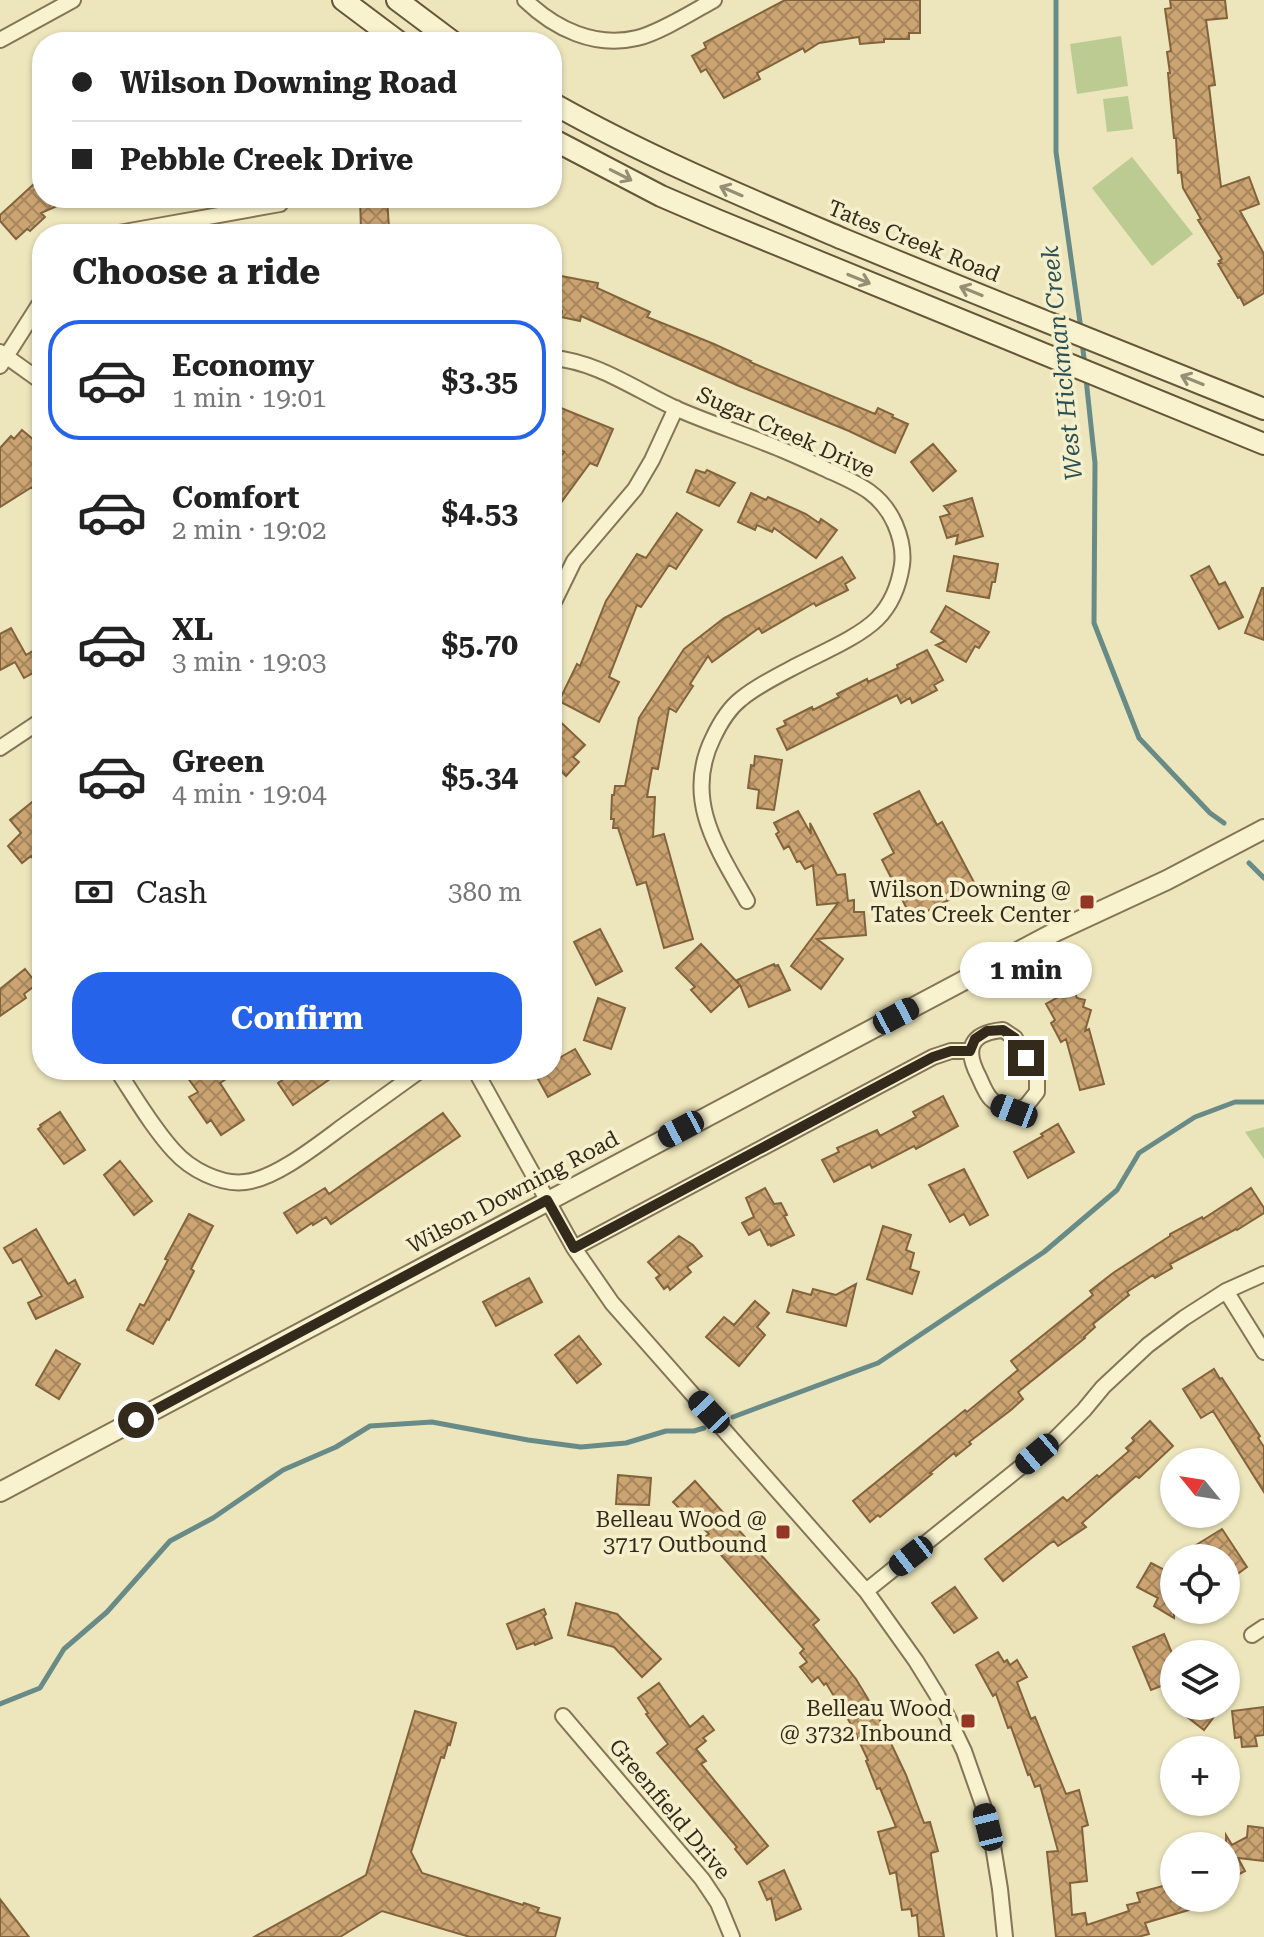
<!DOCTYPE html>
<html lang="en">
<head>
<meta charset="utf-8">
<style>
  body { margin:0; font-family:"Roboto Serif",serif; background:#f2f2f2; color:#222; height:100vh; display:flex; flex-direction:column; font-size:30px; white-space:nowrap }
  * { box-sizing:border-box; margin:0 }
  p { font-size:26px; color:#767676 }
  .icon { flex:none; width:44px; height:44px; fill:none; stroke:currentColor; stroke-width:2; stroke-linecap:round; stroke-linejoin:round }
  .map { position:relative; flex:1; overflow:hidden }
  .side { position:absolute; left:32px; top:224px; width:530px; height:856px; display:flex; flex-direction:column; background:#fff; border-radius:32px; box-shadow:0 2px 6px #0004 }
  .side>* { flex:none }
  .guide { position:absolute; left:32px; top:32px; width:530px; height:176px; border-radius:32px; box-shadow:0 2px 6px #0004; display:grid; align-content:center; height:176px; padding:0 40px; background:#fff }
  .needle { width:52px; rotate:300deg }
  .controls { position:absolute; left:1160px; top:1448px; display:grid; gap:16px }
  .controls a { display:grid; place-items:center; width:80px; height:80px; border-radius:50%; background:#fff; box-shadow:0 2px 6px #0004; font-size:40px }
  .end { position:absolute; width:36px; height:36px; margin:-18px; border:10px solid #342a1b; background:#fff; box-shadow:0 0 0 4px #fff }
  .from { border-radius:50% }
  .bubble { position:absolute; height:56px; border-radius:28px; background:#fff; box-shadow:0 2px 6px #0004; font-size:26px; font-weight:700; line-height:56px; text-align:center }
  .car { position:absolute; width:24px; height:48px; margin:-24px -12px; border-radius:10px; box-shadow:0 0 6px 2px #0007; background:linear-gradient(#222 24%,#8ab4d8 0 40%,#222 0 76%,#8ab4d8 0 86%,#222 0) }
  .guide b { display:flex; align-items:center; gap:28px; height:76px; font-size:30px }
  .guide b+b { border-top:2px solid #e0e0e0 }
  .guide i { width:20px; height:20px; background:#222 }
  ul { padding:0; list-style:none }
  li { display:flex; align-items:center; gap:24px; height:120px; margin:0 16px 12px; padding:0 24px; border:4px solid transparent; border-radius:32px }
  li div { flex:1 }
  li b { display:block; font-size:30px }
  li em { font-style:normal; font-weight:700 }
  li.on { border-color:#2563eb }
  li>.icon { width:72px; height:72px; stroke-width:1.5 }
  h2 { padding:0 40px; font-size:36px; line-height:96px }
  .pay { display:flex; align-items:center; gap:20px; height:88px; padding:0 40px; font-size:30px }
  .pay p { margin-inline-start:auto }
  .button { display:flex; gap:16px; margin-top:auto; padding:16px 40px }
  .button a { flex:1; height:92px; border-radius:32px; background:#2563eb; color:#fff; font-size:32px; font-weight:700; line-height:92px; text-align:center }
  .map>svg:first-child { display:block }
</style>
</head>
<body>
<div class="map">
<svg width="1264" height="1937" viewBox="0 0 1264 1937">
  <defs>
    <pattern id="building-cross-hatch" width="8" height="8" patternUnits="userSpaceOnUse" patternTransform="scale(2)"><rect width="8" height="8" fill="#cba472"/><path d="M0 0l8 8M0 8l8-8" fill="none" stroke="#a6865d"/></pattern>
  </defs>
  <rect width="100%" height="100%" fill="#ede6bc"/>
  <path fill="#bbcb91" d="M1121,36L1128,86L1077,94L1070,44Z
    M1128,96L1133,129L1107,132L1103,99Z
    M1132,157L1193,234L1152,266L1092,188Z
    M1264,1127V1159L1245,1132Z"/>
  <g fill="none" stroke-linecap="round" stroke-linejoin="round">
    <path stroke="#688b88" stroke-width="5" d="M1056,0V152L1081,329
      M1082,343L1085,365
      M1086,379L1095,463L1094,623L1139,738L1210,813L1224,823
      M1249,863L1264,878
      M733,1417L878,1363L1044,1252L1117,1190L1139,1153L1195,1117L1235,1102H1264
      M0,1704L40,1688L64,1649L107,1612L170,1541L213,1518L283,1470L336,1447L370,1426L432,1422L528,1440L581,1447L626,1443L666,1431H694L704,1428"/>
  </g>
  <path fill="url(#building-cross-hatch)" stroke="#83633c" stroke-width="2" d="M785,0H920V33H909V39H884V42L860,44L859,37L819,43L805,52L803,48L757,73L760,79L724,98L706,69L701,72L692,56L706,48L704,43Z
    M1170,0H1225L1227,18L1206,20L1215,85L1209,86L1221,187L1249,177L1259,204L1240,211L1264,254V293L1244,305L1240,297L1238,298L1218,264L1221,263L1219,261L1222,259L1198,220L1201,219L1183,188L1181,172L1178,173L1176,138H1174L1168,73H1170L1167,52L1171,51L1165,9L1171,8Z
    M34,184L42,193V198H47L55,207L41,213L45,217L30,231L27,229L16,239L0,221V215Z
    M360,198H387L389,228L361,230Z
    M556,275L598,283L597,288L650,312L647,317L714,344L751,361L750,362L875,414L878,408L893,415L892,417L908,424L895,453L849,431L739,386L581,316L580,321L561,317L562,311L558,310L559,307L552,306Z
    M561,408L613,429L597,466L590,463L552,515V468L564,452L552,447V429Z
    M22,430L42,447V502L32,487L0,507V448L11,436L14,439Z
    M933,444L956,471L933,491L911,462Z
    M696,470L705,473L707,470L735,483L719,506L687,492Z
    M751,493L766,500L768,497L806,514L819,523L821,519L837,530L816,558L774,528L772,532L757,525L755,530L738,522Z
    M972,498L983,536L956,544L958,535L947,538L940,517L950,514L944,506Z
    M677,513L702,530L676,569L669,565L641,607L637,605L609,677L619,682L599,722L559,701L577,664L580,666L606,601L637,554L646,558Z
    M954,556L998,564L995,582H992L989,598L947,591Z
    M842,557L855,578L845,584L848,590L816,606L814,603L762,633L759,628L712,662L708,656L690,684L693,686L676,712L669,708L658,769L652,768L647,797H655L653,837L664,834L693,939L664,948L646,882L637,885L618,828H613L614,819H611L612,795H614L615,786H625L639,718L684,649L724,618Z
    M1209,566L1219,585L1225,582L1243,617L1219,629L1191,576Z
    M1262,588H1264V640L1245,633Z
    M946,606L989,632L979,648L975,646L966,662L936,645L945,641L931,632Z
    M11,628L26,655L33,651L42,668L24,678L15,662L0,670V634Z
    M927,650L943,680L934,685L937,690L912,703L910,698L901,703L897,695L787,750L777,729L786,725L784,721L812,707L813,710L839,697L837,694L867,679L868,682L898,668L897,665Z
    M552,714L585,745L573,757L579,762L566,776L552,763Z
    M755,756L782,760L774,810L757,808L759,790L748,788L751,765L754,766Z
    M919,791L937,825L942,822L976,886L912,919L882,860L894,853L874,814Z
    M42,794V853L34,860L31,856L22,863L8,846L21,833L10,820Z
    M798,811L811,834L810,823L837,875L845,874L848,901L854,900V912H864L866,935L817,939L843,959L821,989L791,966L838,903L817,905L813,865L805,869L800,861L797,862L789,846L784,849L776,834L779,832L774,823Z
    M600,929L622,971L596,985L574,942Z
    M701,944L739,984L737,980L774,964L775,966L778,965L790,990L749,1007L740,985L711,1012L691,990L695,987L676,968Z
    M25,969L37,984L24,994L26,998L0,1016V989Z
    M1073,989L1077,998L1085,1000L1083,1007L1091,1010L1085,1031L1089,1029L1104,1084L1080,1090L1066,1039L1061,1042L1051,1023L1055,1020L1046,1004Z
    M598,998L625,1008L611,1049L584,1040Z
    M575,1049L590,1074L548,1097L533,1070H552V1062Z
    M182,1070H240L220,1083L244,1120L221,1135L211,1120L207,1123L189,1097L198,1092Z
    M297,1070H324L330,1079L293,1105L278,1083Z
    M943,1096L958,1126L916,1149L914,1146L872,1168L870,1164L834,1182L822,1160L839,1152L837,1148L877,1130L880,1136L916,1117L913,1112Z
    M60,1112L85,1150L64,1164L38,1129L41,1127L40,1125Z
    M443,1113L460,1136L331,1224L326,1217L313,1225L312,1223L297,1233L284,1213L325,1188L329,1194Z
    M1058,1124L1074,1152L1028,1178L1014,1152L1043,1136L1041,1134Z
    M120,1161L152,1201L134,1215L104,1175Z
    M964,1169L988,1215L970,1225L964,1214L950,1222L929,1185Z
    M765,1188L774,1204L781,1203L787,1215L784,1216L794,1235L771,1246L770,1244L768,1245L760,1229L749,1235L742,1223L754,1217L746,1198Z
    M1251,1188L1264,1208V1213L1237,1230L1236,1229L1170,1264L1172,1268L1155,1278L1153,1275L1127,1292L1129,1295L1093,1324L1095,1327L1084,1337L1085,1338L1018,1392L1023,1399L1011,1410L969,1442L971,1444L956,1456L954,1453L930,1473L932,1474L880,1517L878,1515L870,1522L853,1501L965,1410L967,1412L1018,1370L1011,1361L1093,1295L1090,1291L1113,1273L1170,1236V1234L1202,1217L1203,1219Z
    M189,1214L213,1226L191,1269L194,1271L169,1320L167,1319L153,1344L127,1330L140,1304L144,1306L168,1260L165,1259Z
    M883,1226L911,1235L906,1250L914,1253L910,1269L919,1272L912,1294L867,1279Z
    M36,1229L68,1284L75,1280L83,1297L36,1319L28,1303L42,1296L21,1259L13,1263L4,1248Z
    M679,1236L693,1245L702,1256L687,1267L691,1272L670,1290L668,1286L664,1289L656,1278L660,1275L648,1262Z
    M529,1278L542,1302L496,1326L483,1302Z
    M856,1284L846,1326L787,1312L793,1290L811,1295L813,1289L836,1295Z
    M755,1301L769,1313L757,1327L765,1335L739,1366L706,1337L724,1317L734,1325Z
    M579,1336L601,1364L577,1383L555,1355Z
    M56,1350L80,1364L59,1399L36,1385Z
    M1214,1369L1220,1379L1222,1378L1260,1436L1258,1438L1264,1447V1492L1213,1411L1201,1418L1183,1389Z
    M1150,1421L1173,1446L1139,1478L1136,1476L1082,1523L1086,1527L1058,1546L1054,1541L1049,1544L1003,1581L985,1559L1063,1497L1067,1501L1097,1475L1099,1477L1129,1451L1126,1448L1134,1441L1132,1438Z
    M618,1475L651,1478L649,1505L616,1504Z
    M695,1481L819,1620L813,1625L856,1679L877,1714L906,1775L924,1823L930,1822L938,1851L931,1853V1855L944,1937H919L917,1915L912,1916L911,1909L902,1910L896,1872L890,1874L878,1832L896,1827L880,1788L877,1789L866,1761L868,1760L852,1726L826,1683L824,1685L818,1677L812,1682L800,1667L807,1662L800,1653L804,1649L705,1537L709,1534L688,1513L686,1515L673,1502Z
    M1222,1529L1247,1567L1236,1575L1226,1558H1175Z
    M1151,1563L1172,1574L1174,1570V1618L1154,1606L1158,1598L1137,1587Z
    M955,1587L977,1618L954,1633L932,1603Z
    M576,1603L617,1614L661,1659L642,1677L614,1647L568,1635Z
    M544,1609L546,1614L544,1616L552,1638L535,1645L534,1643L517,1649L507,1624Z
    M1164,1634L1174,1658V1681L1151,1690L1133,1647Z
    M998,1652L1004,1662L1007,1660L1010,1665L1017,1660L1027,1677L1017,1682L1031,1719L1035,1717L1066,1794L1079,1790L1088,1825L1082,1827L1087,1881L1070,1883L1072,1915L1085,1913L1087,1925L1129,1911L1127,1905L1140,1902L1137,1893L1174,1883V1898H1216V1902L1145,1923L1149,1934L1138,1937H1056L1047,1852L1058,1851L1040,1785L1035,1787L1030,1774L1028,1775L1011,1727L1008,1728L996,1694L993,1696L976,1665Z
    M659,1683L690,1727L703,1716L714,1730L703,1738L706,1741L696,1749L706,1761L701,1764L768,1846L747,1864L735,1849L737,1847L657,1753L668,1744L646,1714L648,1713L638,1698Z
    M1173,1706H1222L1204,1730Z
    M1264,1707V1735L1255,1736L1257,1746L1242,1747L1241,1737L1235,1738L1232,1711Z
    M415,1711L456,1723L450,1745L448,1744L444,1758L441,1757L411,1852L422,1873L523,1905L524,1903L539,1908L537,1912L560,1918L555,1937H470L382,1911L340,1937H254L366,1875Z
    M1248,1826L1264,1828V1861L1238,1858L1245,1871L1226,1881V1835L1232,1845L1247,1837Z
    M784,1870L801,1909L776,1920L771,1898L767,1900L759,1882Z
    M0,1899L29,1937H0Z"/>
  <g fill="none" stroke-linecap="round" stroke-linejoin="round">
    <defs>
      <path id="minor" d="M525,0C555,29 595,48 637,38C659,33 694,11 714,0
        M0,40L73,0
        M113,234L280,204
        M0,352L42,382
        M552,358C596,361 636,390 675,408C704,421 735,431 765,443C784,450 803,459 821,467C853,482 880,490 895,524C901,538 904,550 902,565C899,585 891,605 877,619C859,637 821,653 798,665C779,675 758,685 741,699C728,709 720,723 713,738C683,799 717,848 747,901
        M0,366L42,300
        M552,606L574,561L635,489L652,460L676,408
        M0,748L42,720
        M1003,1030L1015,1038L1037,1078V1092L1026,1106L1014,1111C1006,1108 997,1105 991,1099C986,1094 982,1084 979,1077C964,1049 970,1033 1003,1030Z
        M117,1070C135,1097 152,1127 174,1151C190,1169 220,1185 245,1182C276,1179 320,1143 346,1124C371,1106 396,1088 421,1070
        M475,1070L574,1248L612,1303L866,1591L916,1661L937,1695L964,1751L984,1808L993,1846L1000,1889L1005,1937
        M574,1248L933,1057L951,1051H970
        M1226,1291L1264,1352
        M866,1591L1052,1442L1084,1410L1103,1387L1148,1345L1184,1318L1226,1291L1264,1274
        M1252,1635L1264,1627
        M563,1716L702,1879L718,1903L732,1937"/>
      <path id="tertiary" d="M0,1492L1057,931L1167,880L1264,829"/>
      <path id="secondary" d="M343,0L399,42
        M397,0L453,42
        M552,103C646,156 744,197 843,239C983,297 1124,353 1264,409
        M552,139L661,196L717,220L1264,444"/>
    </defs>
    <use href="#minor" stroke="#847556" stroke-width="18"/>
    <use href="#tertiary" stroke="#847556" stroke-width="22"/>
    <use href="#secondary" stroke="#665639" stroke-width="24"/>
    <use href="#minor" stroke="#f8f2cf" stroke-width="14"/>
    <use href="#tertiary" stroke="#f8f2cf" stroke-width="18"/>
    <use href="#secondary" stroke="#f8f2cf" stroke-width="20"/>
  </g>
  <defs><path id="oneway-shaft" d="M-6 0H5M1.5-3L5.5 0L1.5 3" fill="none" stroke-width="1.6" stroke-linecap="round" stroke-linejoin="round" transform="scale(2)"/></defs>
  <g stroke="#968e75">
    <use href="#oneway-shaft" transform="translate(621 175) rotate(27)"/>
    <use href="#oneway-shaft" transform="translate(731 191) rotate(-157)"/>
    <use href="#oneway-shaft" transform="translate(859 279) rotate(22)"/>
    <use href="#oneway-shaft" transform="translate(971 291) rotate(-158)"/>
    <use href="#oneway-shaft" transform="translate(1192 380) rotate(-158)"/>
  </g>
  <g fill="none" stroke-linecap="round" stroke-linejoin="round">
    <path stroke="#342a1b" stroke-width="10" d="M136,1420L547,1200L574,1248L933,1057L951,1051H970L975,1039L987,1031L1003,1030L1015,1038L1026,1058"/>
  </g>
  <g fill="#933626" stroke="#f5efcc" stroke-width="3">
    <rect x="1079" y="894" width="16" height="16" rx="4"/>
    <rect x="775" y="1524" width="16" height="16" rx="4"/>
    <rect x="960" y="1713" width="16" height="16" rx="4"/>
  </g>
  <g text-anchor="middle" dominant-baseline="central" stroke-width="7" stroke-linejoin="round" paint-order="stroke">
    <g font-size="22" fill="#342a1b" stroke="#f5efcc">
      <text transform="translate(914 241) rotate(22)">Tates Creek Road</text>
      <text transform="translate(786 432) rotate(24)">Sugar Creek Drive</text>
      <text transform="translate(513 1192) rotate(-28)">Wilson Downing Road</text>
      <text transform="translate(670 1809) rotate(50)">Greenfield Drive</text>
    </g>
    <g font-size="22" fill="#342a1b" stroke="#f5efcc" text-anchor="end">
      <text x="1071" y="889">Wilson Downing @<tspan x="1071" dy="25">Tates Creek Center</tspan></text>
      <text x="767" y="1519">Belleau Wood @<tspan x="767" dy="25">3717 Outbound</tspan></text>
      <text x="952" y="1708">Belleau Wood<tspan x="952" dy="25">@ 3732 Inbound</tspan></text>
    </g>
    <g font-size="24" font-style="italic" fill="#2a5053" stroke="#f5efcc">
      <text transform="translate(1062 363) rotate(-96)">West Hickman Creek</text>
    </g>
  </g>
</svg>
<div class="controls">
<a><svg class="needle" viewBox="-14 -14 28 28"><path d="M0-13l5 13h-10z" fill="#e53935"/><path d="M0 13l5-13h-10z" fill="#767676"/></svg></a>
<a><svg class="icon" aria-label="locate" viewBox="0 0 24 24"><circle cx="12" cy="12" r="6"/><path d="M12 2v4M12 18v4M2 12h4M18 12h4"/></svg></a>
<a><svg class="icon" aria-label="layers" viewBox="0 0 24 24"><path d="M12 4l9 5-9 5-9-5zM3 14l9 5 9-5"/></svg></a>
<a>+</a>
<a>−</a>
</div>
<i class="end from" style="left:136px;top:1420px"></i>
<i class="end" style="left:1026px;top:1058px"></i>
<div class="bubble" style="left:960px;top:942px;width:132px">1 min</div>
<i class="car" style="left:896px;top:1016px;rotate:62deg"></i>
<i class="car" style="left:1014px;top:1111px;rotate:291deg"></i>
<i class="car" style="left:681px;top:1129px;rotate:242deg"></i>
<i class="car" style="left:709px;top:1412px;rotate:317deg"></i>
<i class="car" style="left:1037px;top:1454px;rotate:230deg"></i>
<i class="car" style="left:911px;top:1556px;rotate:232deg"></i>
<i class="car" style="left:988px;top:1827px;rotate:346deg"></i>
<div class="guide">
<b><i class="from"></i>Wilson Downing Road</b>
<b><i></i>Pebble Creek Drive</b>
</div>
<section class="side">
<h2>Choose a ride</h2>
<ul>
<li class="on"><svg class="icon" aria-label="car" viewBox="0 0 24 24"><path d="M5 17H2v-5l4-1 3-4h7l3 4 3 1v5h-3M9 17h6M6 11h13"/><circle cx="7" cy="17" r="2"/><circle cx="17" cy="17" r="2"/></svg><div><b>Economy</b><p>1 min · 19:01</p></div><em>$3.35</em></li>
<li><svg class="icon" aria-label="car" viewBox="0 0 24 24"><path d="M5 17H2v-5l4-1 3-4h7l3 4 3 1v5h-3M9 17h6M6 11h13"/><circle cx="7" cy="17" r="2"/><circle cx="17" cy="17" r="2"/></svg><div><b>Comfort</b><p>2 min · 19:02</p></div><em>$4.53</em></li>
<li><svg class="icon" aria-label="car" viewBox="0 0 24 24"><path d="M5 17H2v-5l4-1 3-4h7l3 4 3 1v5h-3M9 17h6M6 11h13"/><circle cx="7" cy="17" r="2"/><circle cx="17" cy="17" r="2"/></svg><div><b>XL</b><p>3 min · 19:03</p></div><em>$5.70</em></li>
<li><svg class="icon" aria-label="car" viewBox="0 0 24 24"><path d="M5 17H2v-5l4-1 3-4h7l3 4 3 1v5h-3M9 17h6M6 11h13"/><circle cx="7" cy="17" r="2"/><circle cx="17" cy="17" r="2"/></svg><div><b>Green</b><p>4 min · 19:04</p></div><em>$5.34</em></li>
</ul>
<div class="pay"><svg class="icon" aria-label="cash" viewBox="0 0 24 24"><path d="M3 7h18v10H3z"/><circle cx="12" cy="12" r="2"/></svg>Cash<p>380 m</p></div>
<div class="button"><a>Confirm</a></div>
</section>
</div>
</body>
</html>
